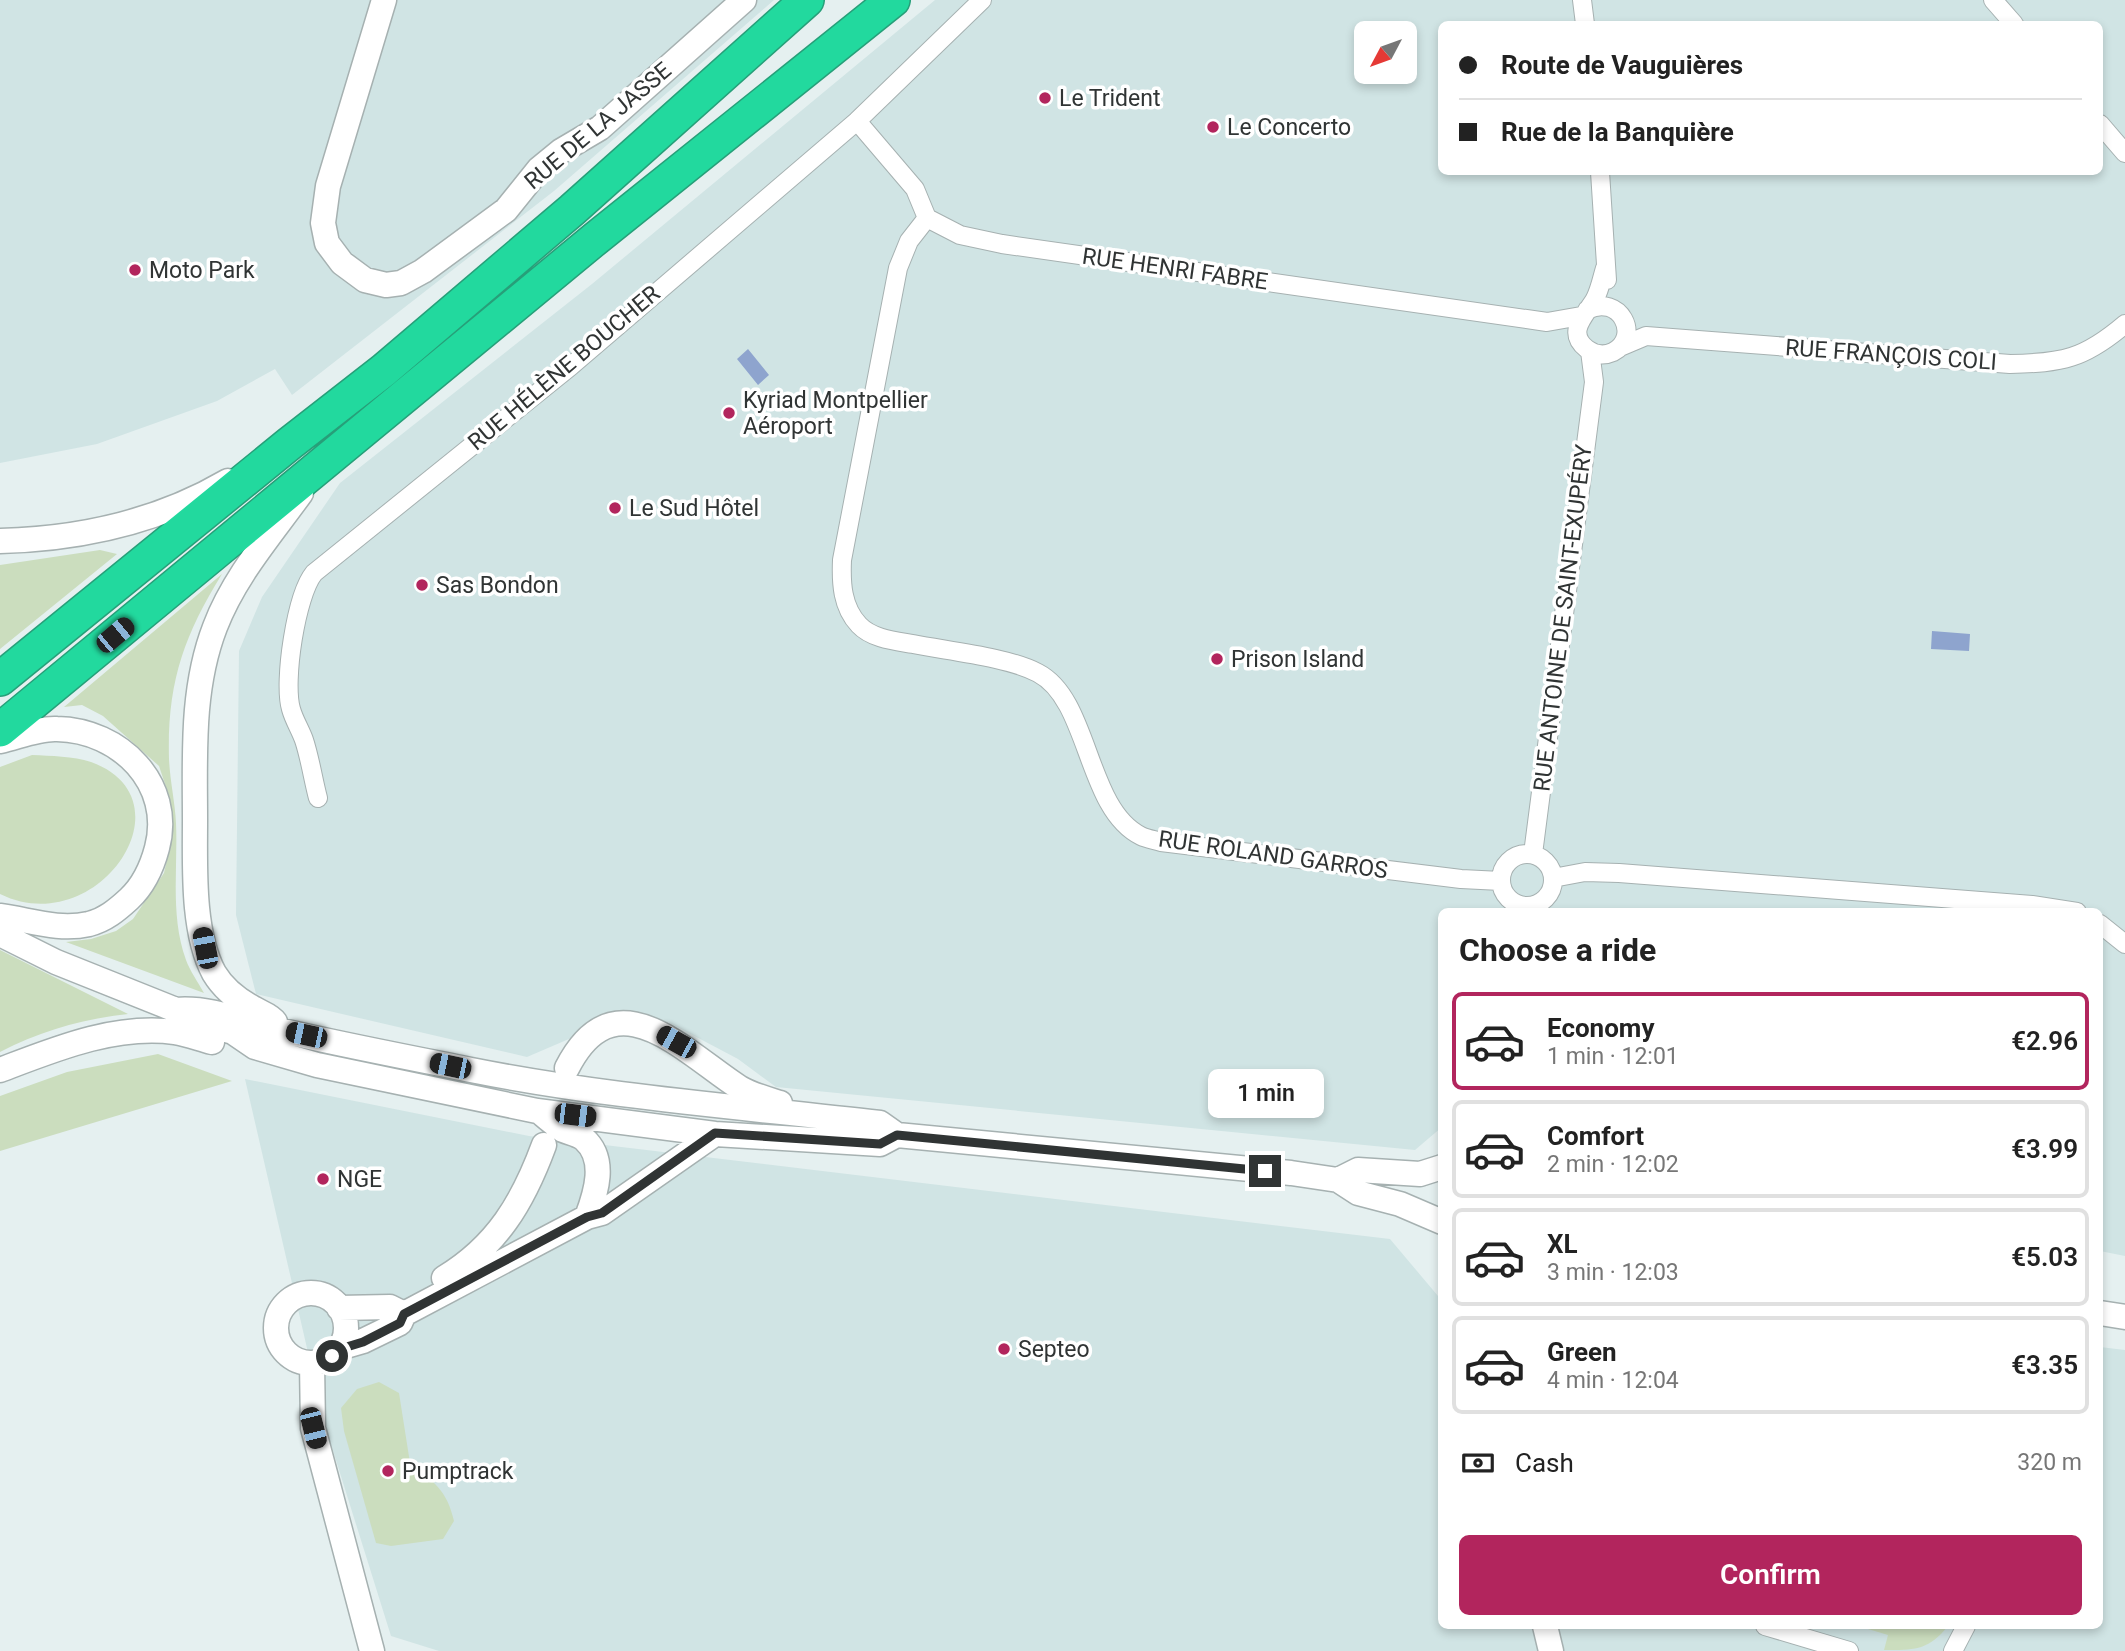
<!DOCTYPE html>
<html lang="en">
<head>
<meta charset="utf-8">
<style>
  body { margin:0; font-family:Roboto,sans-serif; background:#f2f2f2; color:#222; height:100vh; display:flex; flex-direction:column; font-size:26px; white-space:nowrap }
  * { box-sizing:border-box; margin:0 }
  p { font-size:23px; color:#767676 }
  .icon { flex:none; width:38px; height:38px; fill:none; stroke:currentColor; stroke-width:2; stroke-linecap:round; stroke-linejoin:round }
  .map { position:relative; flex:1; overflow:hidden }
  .drawer { position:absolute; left:1438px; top:908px; width:665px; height:721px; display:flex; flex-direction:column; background:#fff; border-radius:10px; box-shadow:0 4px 10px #0003 }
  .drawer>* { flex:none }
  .top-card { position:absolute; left:1438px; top:21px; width:665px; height:154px; border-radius:10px; box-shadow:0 4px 10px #0003; display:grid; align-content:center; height:154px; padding:0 21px; background:#fff }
  .needle { width:46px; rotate:229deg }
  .tools { position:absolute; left:1354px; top:21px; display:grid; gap:14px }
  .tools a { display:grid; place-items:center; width:63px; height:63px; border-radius:10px; background:#fff; box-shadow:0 4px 10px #0003; font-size:35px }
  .end { position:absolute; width:32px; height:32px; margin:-16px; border:9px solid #303434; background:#fff; box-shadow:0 0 0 4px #fff }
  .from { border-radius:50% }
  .bubble { position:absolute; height:49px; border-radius:10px; background:#fff; box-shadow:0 4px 10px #0003; font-size:23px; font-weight:600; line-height:49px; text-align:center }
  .car { position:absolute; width:21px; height:42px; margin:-21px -10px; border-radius:9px; box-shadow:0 0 5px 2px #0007; background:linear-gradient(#222 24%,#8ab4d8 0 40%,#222 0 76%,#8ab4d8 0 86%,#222 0) }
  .top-card b { display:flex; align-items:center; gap:24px; height:66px; font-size:26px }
  .top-card b+b { border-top:2px solid #e0e0e0 }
  .top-card i { width:18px; height:18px; background:#222 }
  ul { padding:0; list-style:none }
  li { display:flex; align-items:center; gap:21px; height:98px; margin:0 14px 10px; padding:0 7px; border:4px solid #e0e0e0; border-radius:10px }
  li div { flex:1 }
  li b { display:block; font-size:26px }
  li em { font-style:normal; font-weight:600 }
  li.current { border-color:#b2255d }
  li>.icon { width:63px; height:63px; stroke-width:1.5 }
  h2 { padding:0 21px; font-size:32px; line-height:84px }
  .pay { display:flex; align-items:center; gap:18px; height:77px; padding:0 21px; font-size:26px }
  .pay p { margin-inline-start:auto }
  .button { display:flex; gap:14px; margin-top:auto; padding:14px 21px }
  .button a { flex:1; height:80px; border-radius:10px; background:#b2255d; color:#fff; font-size:28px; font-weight:600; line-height:80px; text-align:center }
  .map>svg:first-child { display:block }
</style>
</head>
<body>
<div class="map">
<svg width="2125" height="1651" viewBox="0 0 2125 1651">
  <rect width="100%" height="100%" fill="#e5f0f0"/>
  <path fill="#d0e4e4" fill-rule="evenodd" d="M0,0H774L554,191L292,395L275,369L217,401L97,444L0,463Z
    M935,0H2125V1256L2100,1251V912H1442V1127L1415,1150L776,1087L738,1059L668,1022L632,1012L527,1057L256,994L236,915L239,651L262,597L340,483L592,284ZM1442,24H2100V172H1442ZM1367,33H1405V72H1367Z
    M245,1079L529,1136L1390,1239L1438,1296L1442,1313V1626H2100V1347L2125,1350V1651H439L391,1636L324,1422Z"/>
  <path fill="#cbddbe" d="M100,550L117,554L0,649V565Z
    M222,574C183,637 167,684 169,759C170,781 175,802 176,823C178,869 170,916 186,960C190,971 198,982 204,993L66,942L91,939L116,931L133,919L164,873L169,850V796L159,766L103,716L82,705L64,707Z
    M32,755C51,756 73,756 91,762C194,799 98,942 0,894V767Z
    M0,950L128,1014C82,1019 41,1031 0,1052Z
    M158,1054L232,1081L0,1151V1096L67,1072Z
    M379,1382L399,1393L410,1463C434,1482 447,1490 454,1521L443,1539L391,1546L376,1543L344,1431L341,1408L357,1389Z
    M1858,1626H1948C1928,1651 1914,1650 1884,1650L1888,1635Z"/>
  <path fill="#8ea4ce" d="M748,349L769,375L758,385L737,359Z
    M1932,631L1970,634L1969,651L1931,649Z"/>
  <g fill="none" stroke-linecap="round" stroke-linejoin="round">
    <defs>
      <path id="street" d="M1582,0L1585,24
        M1993,0L2014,24
        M857,121L915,189L927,218L960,235L1002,244L1547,322L1581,316
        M2100,124L2125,153
        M1600,172L1607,280
        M927,218L909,241L898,268L842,560C841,583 842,607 859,625C872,639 896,641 913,644C948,651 1008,657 1038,673C1090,700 1086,809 1141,836C1147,839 1155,840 1161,842L1461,879L1501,881
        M1587,310C1620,293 1642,337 1613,352C1604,356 1595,355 1587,349C1565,332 1586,315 1595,299C1600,289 1602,278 1605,268
        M1620,347L1646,336L2010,364C2062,363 2084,359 2125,324
        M318,798C313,779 310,758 304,740C300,729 294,720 291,709C283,682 296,595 314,573L571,366L857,121L982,0
        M1533,854L1594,382L1590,351
        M1501 880a26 26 0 1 1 52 0a26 26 0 1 1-52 0Z
        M1553,878L1585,872L1619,873L2032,905L2077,912
        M2100,924L2125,944
        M1765,1626L1849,1651
        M1953,1651L1966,1626"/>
      <path id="secondary" d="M384,0L328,186L323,223L327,243L342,263L365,280L386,285L401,283L423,271L506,210L539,169L561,151L600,128L744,0
        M0,541C80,539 158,522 228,481
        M0,741C18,737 39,728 57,729C120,730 174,784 157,848C152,867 144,885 129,899C117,910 105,920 89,924C58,931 30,920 0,916
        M0,934L56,962L176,1010L191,1020L233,1032L255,1047L317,1065L537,1111L715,1134L880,1144L897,1135
        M176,1010C210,1007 246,1022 279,1030C343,1045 407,1057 471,1070C606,1097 743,1107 880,1123L897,1135L1291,1173L1338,1180L1358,1193L1400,1204L1442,1222
        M275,1022C270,1015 261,1013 253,1008C238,1000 223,988 214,973C192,932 195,867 195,821C195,756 191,689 215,627C234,577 270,536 301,493
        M567,1068C615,974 684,1052 740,1088C752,1095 767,1099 780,1103
        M0,1070C55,1049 115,1024 175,1032C188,1034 200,1039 212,1042
        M541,1113C548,1119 555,1125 563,1130C570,1133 578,1134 584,1139C607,1159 596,1193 587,1217
        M1338,1180L1358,1170L1420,1174L1442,1167
        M444,1278C497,1246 523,1202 544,1145
        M276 1328a35 35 0 1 1 70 0a35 35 0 1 1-70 0Z
        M339,1308L390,1307L404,1314
        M2100,1313L2125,1317
        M339,1348L363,1341L400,1323L404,1314L587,1217L602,1213L715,1134
        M312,1363L313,1428L372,1651
        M1545,1626L1551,1651"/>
      <path id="highway" d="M0,679L289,444L384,370L572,210L807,0
        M0,730L595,239L893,0"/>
    </defs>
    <use href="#street" stroke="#a6b1b1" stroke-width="20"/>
    <use href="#secondary" stroke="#a6b1b1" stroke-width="27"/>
    <use href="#highway" stroke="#279f79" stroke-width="36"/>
    <use href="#street" stroke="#fff" stroke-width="18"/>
    <use href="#secondary" stroke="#fff" stroke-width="24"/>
    <use href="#highway" stroke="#22d99e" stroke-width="33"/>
  </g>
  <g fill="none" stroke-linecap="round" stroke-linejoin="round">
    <path stroke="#303434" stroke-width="9" d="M332,1356L340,1349L363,1342L400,1323L404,1314L587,1217L602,1213L715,1133L880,1144L897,1135L1265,1171"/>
  </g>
  <g fill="#b2255d" stroke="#fff" stroke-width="2.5">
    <circle cx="1045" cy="98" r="7"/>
    <circle cx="1213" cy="127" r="7"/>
    <circle cx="135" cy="270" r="7"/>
    <circle cx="729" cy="413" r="7"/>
    <circle cx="615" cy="508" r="7"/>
    <circle cx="422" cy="585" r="7"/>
    <circle cx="1217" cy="659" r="7"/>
    <circle cx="323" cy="1179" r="7"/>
    <circle cx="1004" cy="1349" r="7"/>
    <circle cx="388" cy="1471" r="7"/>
  </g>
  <g text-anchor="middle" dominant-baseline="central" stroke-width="7" stroke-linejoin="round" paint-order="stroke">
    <g font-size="23" fill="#303434" stroke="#fff" text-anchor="start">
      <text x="1059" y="98">Le Trident</text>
      <text x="1227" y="127">Le Concerto</text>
      <text x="149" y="270">Moto Park</text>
      <text x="743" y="400">Kyriad Montpellier<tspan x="743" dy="26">Aéroport</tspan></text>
      <text x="629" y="508">Le Sud Hôtel</text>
      <text x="436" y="585">Sas Bondon</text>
      <text x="1231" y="659">Prison Island</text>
      <text x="337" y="1179">NGE</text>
      <text x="1018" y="1349">Septeo</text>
      <text x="402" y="1471">Pumptrack</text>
    </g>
    <g font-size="23" fill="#303434" stroke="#fff">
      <text transform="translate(598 126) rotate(-40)">RUE DE LA JASSE</text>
      <text transform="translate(1175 269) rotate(8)">RUE HENRI FABRE</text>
      <text transform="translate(1891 355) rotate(4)">RUE FRANÇOIS COLI</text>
      <text transform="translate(564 368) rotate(-40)">RUE HÉLÈNE BOUCHER</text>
      <text transform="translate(1563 618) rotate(-83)">RUE ANTOINE DE SAINT-EXUPÉRY</text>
      <text transform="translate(1273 855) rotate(8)">RUE ROLAND GARROS</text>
    </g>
  </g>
</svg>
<div class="tools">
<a><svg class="needle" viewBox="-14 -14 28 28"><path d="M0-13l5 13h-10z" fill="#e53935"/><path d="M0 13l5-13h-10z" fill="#767676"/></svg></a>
</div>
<i class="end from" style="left:332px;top:1356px"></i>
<i class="end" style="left:1265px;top:1171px"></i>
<div class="bubble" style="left:1208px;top:1069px;width:116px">1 min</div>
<i class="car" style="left:115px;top:635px;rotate:50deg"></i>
<i class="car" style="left:205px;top:948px;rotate:349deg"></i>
<i class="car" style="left:306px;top:1035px;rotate:282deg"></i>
<i class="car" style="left:676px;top:1042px;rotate:299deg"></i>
<i class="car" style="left:450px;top:1066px;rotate:282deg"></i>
<i class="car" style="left:575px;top:1115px;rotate:97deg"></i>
<i class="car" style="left:313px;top:1428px;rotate:166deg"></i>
<div class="top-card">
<b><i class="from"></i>Route de Vauguières</b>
<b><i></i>Rue de la Banquière</b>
</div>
<section class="drawer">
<h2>Choose a ride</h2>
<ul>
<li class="current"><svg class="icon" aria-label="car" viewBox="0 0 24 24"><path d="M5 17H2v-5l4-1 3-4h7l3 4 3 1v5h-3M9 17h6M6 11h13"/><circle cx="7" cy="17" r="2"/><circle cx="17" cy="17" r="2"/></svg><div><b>Economy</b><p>1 min · 12:01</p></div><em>€2.96</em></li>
<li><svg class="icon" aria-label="car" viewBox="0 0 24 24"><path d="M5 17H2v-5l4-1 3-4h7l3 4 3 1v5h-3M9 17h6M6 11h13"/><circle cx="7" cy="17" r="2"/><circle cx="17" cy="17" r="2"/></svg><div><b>Comfort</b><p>2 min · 12:02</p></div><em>€3.99</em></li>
<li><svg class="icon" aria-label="car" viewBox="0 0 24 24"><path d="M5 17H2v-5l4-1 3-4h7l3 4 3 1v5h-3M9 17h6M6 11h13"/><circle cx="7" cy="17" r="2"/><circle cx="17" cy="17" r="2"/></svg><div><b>XL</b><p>3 min · 12:03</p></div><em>€5.03</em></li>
<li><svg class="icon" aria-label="car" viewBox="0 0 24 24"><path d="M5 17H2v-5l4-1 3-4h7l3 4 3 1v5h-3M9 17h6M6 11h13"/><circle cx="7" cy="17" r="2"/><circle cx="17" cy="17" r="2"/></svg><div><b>Green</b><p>4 min · 12:04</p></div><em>€3.35</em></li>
</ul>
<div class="pay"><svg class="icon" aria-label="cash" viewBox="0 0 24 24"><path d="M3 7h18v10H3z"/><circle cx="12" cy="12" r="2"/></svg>Cash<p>320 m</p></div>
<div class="button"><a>Confirm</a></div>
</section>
</div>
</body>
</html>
